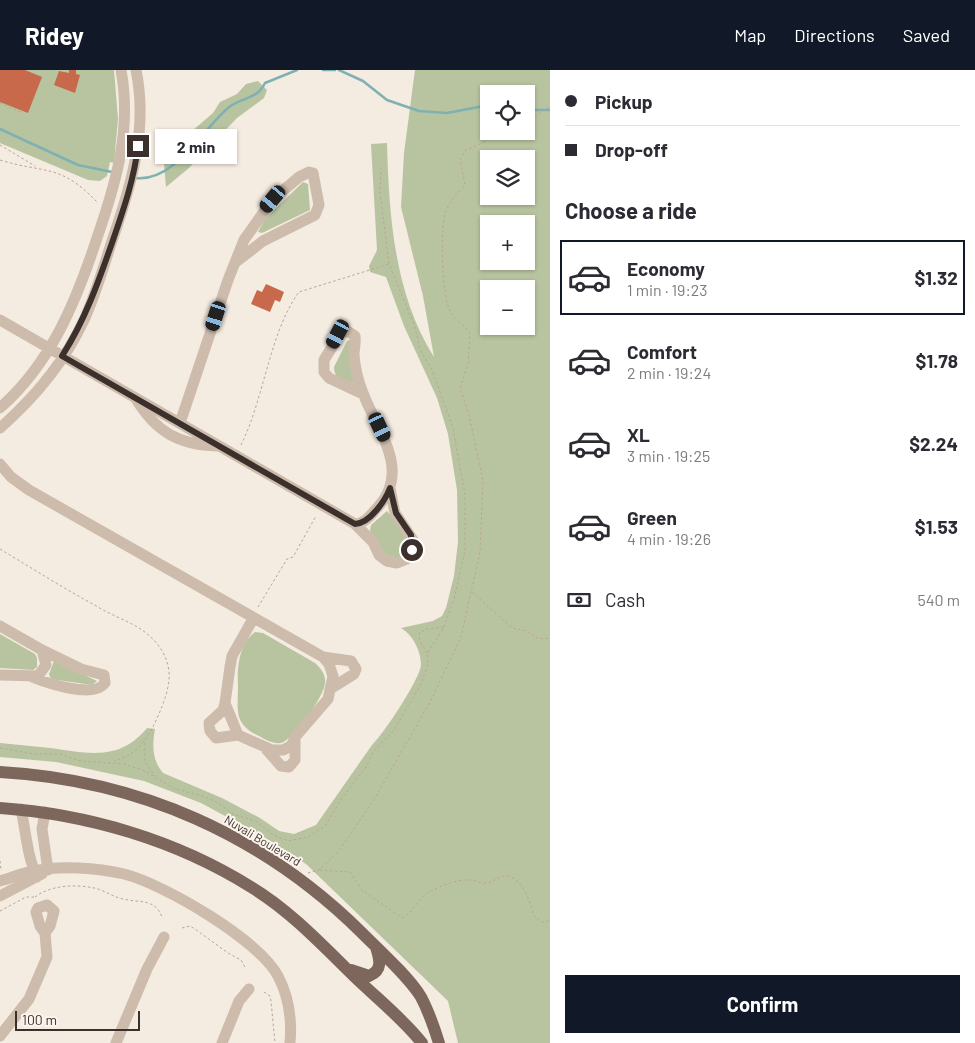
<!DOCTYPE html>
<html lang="en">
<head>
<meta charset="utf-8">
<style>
  body { margin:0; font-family:Barlow,sans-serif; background:#f7f7f7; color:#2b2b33; height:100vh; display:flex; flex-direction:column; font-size:19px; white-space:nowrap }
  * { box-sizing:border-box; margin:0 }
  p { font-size:16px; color:#7c7c81 }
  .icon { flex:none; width:28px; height:28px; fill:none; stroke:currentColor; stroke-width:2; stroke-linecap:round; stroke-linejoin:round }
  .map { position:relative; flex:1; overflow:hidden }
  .sheet { display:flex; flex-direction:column; background:#fff; width:425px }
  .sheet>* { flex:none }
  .top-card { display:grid; align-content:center; height:110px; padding:0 15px; background:#fff }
  .controls { position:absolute; left:480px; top:15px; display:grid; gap:10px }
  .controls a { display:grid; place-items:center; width:55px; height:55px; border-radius:0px; background:#fff; box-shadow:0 1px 4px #0004; font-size:25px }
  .scale { position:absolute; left:15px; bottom:12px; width:125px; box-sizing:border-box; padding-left:5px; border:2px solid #3b302b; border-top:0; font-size:14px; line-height:18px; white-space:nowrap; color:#3b302b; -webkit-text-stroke:4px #fbf5ee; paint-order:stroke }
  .end { position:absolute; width:22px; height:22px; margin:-11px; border:6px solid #3b302b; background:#fff; box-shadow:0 0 0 2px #fff }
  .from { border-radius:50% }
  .bubble { position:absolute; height:35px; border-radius:0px; background:#fff; box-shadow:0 1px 4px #0004; font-size:16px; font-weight:700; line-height:35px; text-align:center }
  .car { position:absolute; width:15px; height:30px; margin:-15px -8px; border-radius:6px; box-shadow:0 0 4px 1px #0007; background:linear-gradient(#222 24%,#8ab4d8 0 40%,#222 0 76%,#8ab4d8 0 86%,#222 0) }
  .top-card b { display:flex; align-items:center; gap:18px; height:48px; font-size:19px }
  .top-card b+b { border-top:1px solid #e1e1e2 }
  .top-card i { width:12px; height:12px; background:#2b2b33 }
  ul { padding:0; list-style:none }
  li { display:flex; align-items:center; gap:15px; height:75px; margin:0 10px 8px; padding:0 5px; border:2px solid transparent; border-radius:0px }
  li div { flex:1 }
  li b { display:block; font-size:19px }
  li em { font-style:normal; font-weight:700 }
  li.current { border-color:#111827 }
  li>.icon { width:45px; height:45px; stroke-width:1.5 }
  h2 { padding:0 15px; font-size:22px; line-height:60px }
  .pay { display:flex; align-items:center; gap:12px; height:55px; padding:0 15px; font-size:19px }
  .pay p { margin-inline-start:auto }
  .cta { display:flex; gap:10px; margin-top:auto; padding:10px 15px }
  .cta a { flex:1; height:58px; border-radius:0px; background:#111827; color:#fff; font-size:20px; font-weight:700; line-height:58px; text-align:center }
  header { display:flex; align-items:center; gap:30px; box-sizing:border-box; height:70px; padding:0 25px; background:#111827; color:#fff }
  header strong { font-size:24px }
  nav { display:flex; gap:28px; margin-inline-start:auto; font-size:18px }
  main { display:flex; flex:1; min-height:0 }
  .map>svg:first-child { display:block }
</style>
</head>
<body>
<header>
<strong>Ridey</strong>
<nav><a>Map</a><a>Directions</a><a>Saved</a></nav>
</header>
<main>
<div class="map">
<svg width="550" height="973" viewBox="0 0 550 973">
  <rect width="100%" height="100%" fill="#f4ebe1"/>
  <path fill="#b8c4a0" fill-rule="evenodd" d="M0,0H114L118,49L114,93L110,92L107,106L100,111L88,110L0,73Z
    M415,0H550V973H458L448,931L306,794L259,764L201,733L144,711L56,692L0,687V673C17,675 34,676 50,678C88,683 119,692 147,658L155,659C152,676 152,690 163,703L222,728L260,748L279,761L294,764L316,755L372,675C383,665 420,609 421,595C421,581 413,565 401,558L433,551L442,546L446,538L454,506L458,472L457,420L448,364L437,328L404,256L386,207L370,202L369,196L377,180L371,74L387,73C389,145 394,224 434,287L423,226L401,137L404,83ZM489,24H526V61H489ZM489,89H526V126H489ZM489,154H526V191H489ZM489,219H526V256H489Z
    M258,11L267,20L264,28L237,48L189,98L166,117L164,93L176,83L178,73L213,43L220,32L237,24L246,14Z
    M303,112L308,114L310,140L262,163L258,162L265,149Z
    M351,269L356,312L353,313C343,310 334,309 334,297L347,271Z
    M387,441L407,467L409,476L400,487C383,489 377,474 370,461L371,455Z
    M255,562L263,563L315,593C321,599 326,604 325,613C325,625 293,670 281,673C273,674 266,670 259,666C233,654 238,640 238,615C237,597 239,574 255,562Z
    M0,564L35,584L37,588V597L33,600L0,598Z
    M54,591L97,611L92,615L51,609L49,604Z"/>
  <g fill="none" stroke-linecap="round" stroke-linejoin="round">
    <path stroke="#7fb0b2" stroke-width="2.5" d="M323,0H335
      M339,0L363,11L387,30L419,41L447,43L489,35
      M526,40H550
      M0,59L78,95L112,102
      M135,108C174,113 202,60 228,38C241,27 257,30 265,13L297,0"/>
  </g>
  <path fill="#c8694b" d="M0,0H25L42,7L28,43L0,32Z
    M69,0H76V4L80,5L75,23L54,15L59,1L69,3Z
    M266,214L284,222L280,232L275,230L270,242L251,234L257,220L262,222Z"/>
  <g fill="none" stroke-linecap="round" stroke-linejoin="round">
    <path stroke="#b9a596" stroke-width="1" stroke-dasharray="2.5 2.5" stroke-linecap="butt" d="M0,33L23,43
      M526,52L550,36
      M0,75L35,96
      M0,90C45,104 60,93 97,132
      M241,375C264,329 270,261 299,222L389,194
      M0,479C33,499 65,519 98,537C111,545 126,550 139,558C152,566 165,580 168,596C172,612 165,629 159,644C149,666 140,684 114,691
      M472,522L512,558L527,561L539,569L550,568
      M258,537L287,489L293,487L316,446
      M427,583L420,571L419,563L427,559L444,557
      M145,673V692L155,706
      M0,678L34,684H59L81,691L124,694L145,701L175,719L203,726L215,731L235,745L256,751L273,765L288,771L308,767L325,756L342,728L366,697L374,681L394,660L421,614L428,594L427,584L444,557L454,529L465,481V425L453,358L432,300L420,280L415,257L389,194L380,123L381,98
      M0,791L1,800
      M320,800L350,802L362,820L402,848C415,841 419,826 433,820C444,815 458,809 470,810C475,810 480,813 485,813C493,813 499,805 507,806C524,809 530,833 534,846L542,852L550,851
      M308,803L319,800L338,782L373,731L429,634L461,567L480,482L483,411L470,349L460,318L468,294L470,264C465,255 454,249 450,241C442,227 440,159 445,144C449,132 456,124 465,115L460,89L465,81L507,61
      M35,827C51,815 75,814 94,818C104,820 113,827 123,829C139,833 155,828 162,847
      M0,841L26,827H36
      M182,858L190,856L195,859L228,883L241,890L246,899
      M264,922L270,926L271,931L275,973"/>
    <path stroke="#cdbbac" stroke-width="11" d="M0,250L355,454C365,453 370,446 376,439C413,401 377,361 363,323C358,311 355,298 354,285C354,279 356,273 355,266L349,262L342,261L324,290V302L329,308L363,324
      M136,329C156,362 179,375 217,376
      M0,338C51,293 76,232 97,168C116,113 132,59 121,0
      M180,353L228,210L244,170L273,129L299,107L309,102L313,103L319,135L315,145L263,171L236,192
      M0,358C33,329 65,291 84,250C96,224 104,195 113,168C132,113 148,58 136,0
      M0,394L11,407L29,420L323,587L329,594L333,606L328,629L296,666L291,676L283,680H272L238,665L225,633L230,597L232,586L253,549
      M355,454L373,472L379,485L387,491L397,493L407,489L412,480L413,470L395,443L390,418
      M0,556L42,580L46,595L38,606L0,605
      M323,587L351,591L356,599L354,604L330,619
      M32,607C47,613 94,629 105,613L104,605L81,599L42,580
      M225,633L223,640L209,653L210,661L216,668L238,665
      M266,679L281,696L289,697L295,690V670
      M21,739C26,762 27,786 37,807
      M45,742L42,759L48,800
      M0,811C11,808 22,803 33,801C61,795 97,798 124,804C164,814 259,870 278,906C289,927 292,950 290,973
      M0,826L42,804
      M0,966L29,929L47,887L45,863L40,856L36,842L38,838L47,835L54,841L50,856L45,863
      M116,973L147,899L164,867
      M222,973L239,931L249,919"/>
    <path stroke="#7d675c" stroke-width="12" d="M0,702C139,710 263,765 362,863C379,880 409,907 421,927C429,942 434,957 439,973
      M0,738C87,744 176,770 251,817C291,841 324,877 357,909C379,930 404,950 422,973
      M351,900L369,906C383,900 380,890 376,877"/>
  </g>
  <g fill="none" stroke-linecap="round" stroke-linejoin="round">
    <path stroke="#3b302b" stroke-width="6" d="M138,76C134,110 123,141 112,173C98,213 85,250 62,286L355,454C370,453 385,431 390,418L396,443L411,465L412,480"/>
  </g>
  <g text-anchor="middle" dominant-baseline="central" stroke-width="4" stroke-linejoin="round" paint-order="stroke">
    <g font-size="12" fill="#3b302b" stroke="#fbf5ee">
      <text transform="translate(263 770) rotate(31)">Nuvali Boulevard</text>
    </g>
  </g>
</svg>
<div class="controls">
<a><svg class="icon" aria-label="locate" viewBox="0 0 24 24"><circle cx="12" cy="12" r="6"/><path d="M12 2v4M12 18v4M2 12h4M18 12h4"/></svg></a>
<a><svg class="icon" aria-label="layers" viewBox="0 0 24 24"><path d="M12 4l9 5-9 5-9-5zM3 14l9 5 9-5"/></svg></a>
<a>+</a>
<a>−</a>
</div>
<div class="scale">100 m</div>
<i class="end from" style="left:412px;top:480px"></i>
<i class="end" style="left:138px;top:76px"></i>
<div class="bubble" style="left:155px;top:59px;width:82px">2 min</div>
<i class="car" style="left:273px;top:129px;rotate:220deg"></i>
<i class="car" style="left:216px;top:246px;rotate:198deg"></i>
<i class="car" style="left:338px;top:264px;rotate:208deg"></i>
<i class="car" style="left:380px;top:357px;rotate:155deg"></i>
</div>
<section class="sheet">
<div class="top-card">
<b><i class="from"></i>Pickup</b>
<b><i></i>Drop-off</b>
</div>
<h2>Choose a ride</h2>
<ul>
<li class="current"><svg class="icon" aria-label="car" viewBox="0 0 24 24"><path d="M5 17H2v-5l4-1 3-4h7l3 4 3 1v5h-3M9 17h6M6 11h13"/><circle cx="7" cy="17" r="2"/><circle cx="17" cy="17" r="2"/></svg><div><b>Economy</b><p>1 min · 19:23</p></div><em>$1.32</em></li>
<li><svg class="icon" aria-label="car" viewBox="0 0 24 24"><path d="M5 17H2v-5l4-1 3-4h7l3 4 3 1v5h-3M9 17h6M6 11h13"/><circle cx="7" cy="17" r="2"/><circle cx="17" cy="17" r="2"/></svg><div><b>Comfort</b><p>2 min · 19:24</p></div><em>$1.78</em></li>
<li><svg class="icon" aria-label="car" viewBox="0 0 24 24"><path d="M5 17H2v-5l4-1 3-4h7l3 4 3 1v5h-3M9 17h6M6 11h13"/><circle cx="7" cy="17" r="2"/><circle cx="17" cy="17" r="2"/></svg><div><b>XL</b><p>3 min · 19:25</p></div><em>$2.24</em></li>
<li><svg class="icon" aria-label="car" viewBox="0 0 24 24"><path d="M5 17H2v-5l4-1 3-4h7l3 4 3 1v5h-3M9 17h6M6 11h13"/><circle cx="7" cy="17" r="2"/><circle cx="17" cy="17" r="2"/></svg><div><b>Green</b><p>4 min · 19:26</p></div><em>$1.53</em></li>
</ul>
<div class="pay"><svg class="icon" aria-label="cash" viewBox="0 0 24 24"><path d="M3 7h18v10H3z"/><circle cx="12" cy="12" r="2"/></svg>Cash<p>540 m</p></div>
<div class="cta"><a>Confirm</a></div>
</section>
</main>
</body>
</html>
